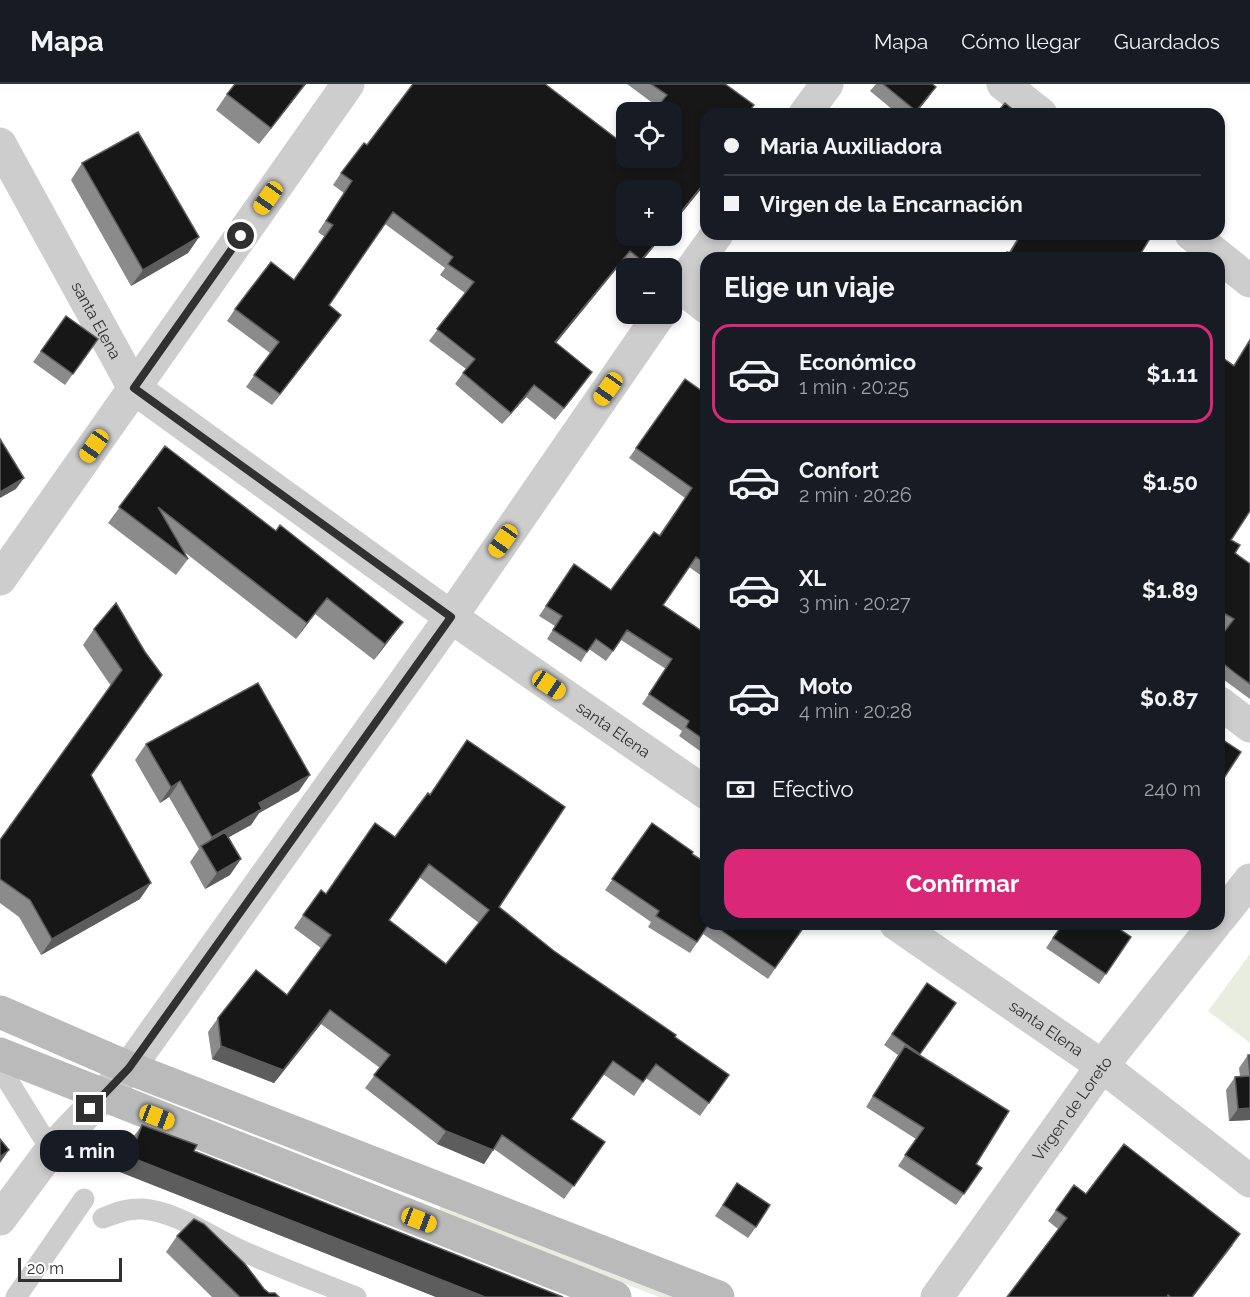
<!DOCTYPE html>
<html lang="es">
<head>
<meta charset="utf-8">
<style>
  body { margin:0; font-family:Raleway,sans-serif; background:#20242c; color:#f1f3f6; height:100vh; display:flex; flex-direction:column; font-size:22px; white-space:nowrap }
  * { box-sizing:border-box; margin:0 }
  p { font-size:20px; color:#9ea1a6 }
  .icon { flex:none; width:33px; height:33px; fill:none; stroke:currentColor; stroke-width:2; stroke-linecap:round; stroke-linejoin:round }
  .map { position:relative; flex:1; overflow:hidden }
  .details { position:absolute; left:700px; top:168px; width:525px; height:678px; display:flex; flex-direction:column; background:#171b24; border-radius:18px; box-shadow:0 3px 9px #0003 }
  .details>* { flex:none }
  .hud { position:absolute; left:700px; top:24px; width:525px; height:132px; border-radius:18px; box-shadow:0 3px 9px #0003; display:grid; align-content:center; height:132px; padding:0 24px; background:#171b24 }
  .buttons { position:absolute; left:616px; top:18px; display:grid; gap:12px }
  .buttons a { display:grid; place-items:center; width:66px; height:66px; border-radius:12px; background:#171b24; box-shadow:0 3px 9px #0003; font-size:30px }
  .scale { position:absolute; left:18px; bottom:15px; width:104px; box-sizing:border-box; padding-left:6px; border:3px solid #303030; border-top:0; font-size:16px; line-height:21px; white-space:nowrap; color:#303030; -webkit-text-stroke:4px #fff; paint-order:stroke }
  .end { position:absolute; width:27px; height:27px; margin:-14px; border:8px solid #303030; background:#fff; box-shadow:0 0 0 3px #fff }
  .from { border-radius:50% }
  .bubble { position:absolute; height:42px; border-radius:18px; background:#171b24; box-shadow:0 3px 9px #0003; font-size:20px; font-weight:700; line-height:42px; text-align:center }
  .car { position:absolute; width:18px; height:36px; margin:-18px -9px; border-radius:8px; box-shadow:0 0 4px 2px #0007; background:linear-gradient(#f5c518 24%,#345 0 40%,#f5c518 0 76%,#345 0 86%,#f5c518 0) }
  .hud b { display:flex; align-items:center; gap:21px; height:57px; font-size:22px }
  .hud b+b { border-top:2px solid #363941 }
  .hud i { width:15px; height:15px; background:#f1f3f6 }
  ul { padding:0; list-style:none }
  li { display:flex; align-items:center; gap:18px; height:99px; margin:0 12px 9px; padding:0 12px; border:3px solid transparent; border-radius:18px }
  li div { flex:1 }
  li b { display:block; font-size:22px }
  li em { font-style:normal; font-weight:700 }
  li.current { border-color:#db2777 }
  li>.icon { width:54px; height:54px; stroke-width:1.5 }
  h2 { padding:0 24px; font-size:27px; line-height:72px }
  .pay { display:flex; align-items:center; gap:15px; height:66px; padding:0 24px; font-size:22px }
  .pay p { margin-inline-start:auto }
  .cta { display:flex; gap:12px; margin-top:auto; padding:12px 24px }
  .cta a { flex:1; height:69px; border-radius:18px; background:#db2777; color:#fff; font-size:24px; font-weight:700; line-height:69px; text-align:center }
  header { display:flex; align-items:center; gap:36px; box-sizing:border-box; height:84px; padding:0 30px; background:#171b24; border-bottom:2px solid #363941 }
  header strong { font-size:28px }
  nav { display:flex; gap:33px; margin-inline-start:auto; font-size:21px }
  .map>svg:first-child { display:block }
</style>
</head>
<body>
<header>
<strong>Mapa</strong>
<nav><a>Mapa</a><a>Cómo llegar</a><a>Guardados</a></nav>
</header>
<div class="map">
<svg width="1250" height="1213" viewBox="0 0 1250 1213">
  <rect width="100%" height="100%" fill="#fff"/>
  <path fill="#e8eddf" d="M1250,870V959L1208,927Z
    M440,1123H442L672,1213H659L440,1127Z"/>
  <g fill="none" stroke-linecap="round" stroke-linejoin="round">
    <path stroke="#cdcdcd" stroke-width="21" d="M0,984L51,1066
      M103,1134C116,1129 128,1124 143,1125C176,1128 206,1150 236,1164C275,1182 316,1197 356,1213
      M16,1213L84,1115"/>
    <g stroke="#cdcdcd" stroke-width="33">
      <path d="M1003,0L1041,30"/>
      <path d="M805,30L827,0"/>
      <path id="s1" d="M0,60L134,304L451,533L706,709"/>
      <path d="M1191,150L1250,197"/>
      <path d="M679,202L706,223"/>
      <path d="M672,213L717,150"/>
      <path d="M0,495L348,0"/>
      <path d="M1220,619L1250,642"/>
      <path id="s2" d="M896,840L1102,982L1250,1097"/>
      <path d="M0,1135L51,1066L129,984L451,533L660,230"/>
    </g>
    <g stroke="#cdcdcd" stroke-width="33">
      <path d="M1220,834L1250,796"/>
      <path id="s3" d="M937,1213L1102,982L1215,840"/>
    </g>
    <path stroke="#bababa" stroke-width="33" d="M0,928L129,984L718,1213
      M0,970L615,1213"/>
  </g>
  <path fill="#8b8b8b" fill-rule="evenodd" d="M306,0L259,60L216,26L227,10Z
    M627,0H725L706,30V99L636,184H629L622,178L556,259L584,299L555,336L526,313L502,340L455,300L466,285L429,257L465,209L440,191L445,184L385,140L329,221L341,231L272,321L246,303L270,269L227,237L235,225L294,196L325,153L318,148L344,109L333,101L341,89L367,61L627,74L658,23Z
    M876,0H932L928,14L915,30H898L870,7Z
    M82,79L199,153L188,169L131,202L71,96Z
    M1020,150H1140L1138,174H1003L1007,168H1009Z
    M66,232L98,255L65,301L33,278Z
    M1250,255V427L1231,456L1235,469L1250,480V615L1220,593V553L1226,545L1220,541V272L1234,281Z
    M685,295L706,310V495L689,483L663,521L706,550V658L700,667L679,652L682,647L642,620L666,585L621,556L606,577L589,565L581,578L547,555L555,542L539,532L574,480L611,506L659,451L685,414L629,374Z
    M165,362L391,554L374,576L315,530L296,555L183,467L188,475L176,491L108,439Z
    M94,545L145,568L91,691L140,815L41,871L19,833L0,819V756L111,602L83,561Z
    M146,660L299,707L259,729L251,741L228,753L230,791L205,805L190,778L199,765L169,713L160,719L135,676Z
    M375,739L499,823L554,867L729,991L700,1032L646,994L634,1012L603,990L571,1035L605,1058L564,1115L494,1065L484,1080L437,1060L365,1004L380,984L321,940L274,999L212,975L208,948L218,934L287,911L321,864L294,844L321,806L326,810ZM419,793L479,839L446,880L389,836Z
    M652,739L692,770L706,840H806L768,895L703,850L690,869L648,843L651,838L605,806Z
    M1062,840L1131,853L1099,900L1046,864Z
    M927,899L956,919L919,971L976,1080L982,1084L956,1121L898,1082L916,1055L866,1023L898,971L884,961Z
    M1248,971H1250V1036L1229,1037L1226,1006L1235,993H1240L1239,984Z
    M142,1041L194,1067L563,1213H436L120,1088L131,1056Z
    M737,1099L756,1143L748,1154L715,1132Z
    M1074,1101L1086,1110L1233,1161L1193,1213H1007L1058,1145L1048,1137Z
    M177,1152L269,1209L279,1213H212L166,1168Z"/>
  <path fill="#5d5d5d" d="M305,0H306L259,60L271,44Z
    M936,3L928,14L915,30H914Z
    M706,97V99L672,141V139Z
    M662,152H663L636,184L641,176Z
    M199,153L188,169L131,202L143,186Z
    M630,167L622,178L547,270L555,258Z
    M341,231L333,242L272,321L280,310Z
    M592,288L584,299L555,336L564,324Z
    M534,301L526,313L502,340L511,329Z
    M24,394L16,405L0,414V408Z
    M327,514L315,530L296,555L307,539Z
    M403,538L391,554L374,576L385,560Z
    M310,691L299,707L259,729L251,741L204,767L203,766L212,753L259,719Z
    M180,697L169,713L160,719L171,703Z
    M241,775L230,791L205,805L217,789Z
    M151,799L140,815L41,871L52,855Z
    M330,926L321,940L274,999L212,975L221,962Z
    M1250,1024V1036L1229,1037L1238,1025Z
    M446,1047L493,1066L484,1080L437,1060Z
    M9,1066L0,1079V1073Z
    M130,1073L485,1213H436L120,1088Z"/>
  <path fill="#171717" stroke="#5d5d5d" stroke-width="1.5" fill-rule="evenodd" d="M235,0H305L271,44L227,10Z
    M413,0H545L617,55L619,53L627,60V74H672V28H653L667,11L651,0H725L754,21L747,30H706V97L672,139V106H627V152H662L641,176L630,167L555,258L592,288L564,324L534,301L511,329L463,289L475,275L437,245L474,198L448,180L453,173L393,128L329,221L341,231L280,310L254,291L279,258L235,225L271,178L294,196L333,141L326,137L352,97L341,89L364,59L367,61Z
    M883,0H932L936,3L916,27Z
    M1005,19L1018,30H996Z
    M138,48L199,153L143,186L82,79Z
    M1021,150H1140L1149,156L1138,174H1004L1007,168L1010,169Z
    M66,232L98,255L73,290L41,267Z
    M1250,256V427L1231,456L1240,461L1235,469L1250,480V600L1235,589L1220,577V553L1234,535L1220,527V380L1221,377L1220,376V272L1234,282Z
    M685,295L706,310V480L696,473L663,521L706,550V657L686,643L689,637L649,610L672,575L627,546L613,567L596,555L587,568L553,546L562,532L546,522L574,480L611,506L654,448L660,452L692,404L636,364Z
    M0,355L24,394L0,408Z
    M165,362L276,447L280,441L403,538L385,560L327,514L307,539L158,423L188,475L119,423Z
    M116,519L145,568L162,591L91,691L151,799L52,855L30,816L0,795V756L122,586L94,545Z
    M258,599L310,691L259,719L262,725L212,753L180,697L171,703L146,660Z
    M1220,654L1241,668L1220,700Z
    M467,656L565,723L499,823L554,867L676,951L675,953L729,991L709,1019L656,980L643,998L613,977L571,1035L605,1058L574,1102L502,1051L493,1066L446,1047L374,991L390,971L330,926L283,986L221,962L218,934L256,886L287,911L331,851L303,831L321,806L326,810L375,739L395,753L428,709L430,711ZM429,780L489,826L446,880L389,836Z
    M652,739L693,768L692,770L706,779V840H709L697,858L656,832L659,827L612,795Z
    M225,748L241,775L217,789L201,762Z
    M712,840H806L775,884Z
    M1063,840H1112L1131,853L1106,890L1053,854Z
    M927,899L956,919L920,970L892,950Z
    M905,962L1009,1027L976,1080L982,1084L964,1110L905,1071L924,1044L873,1012Z
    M1248,971H1250V1024L1238,1025L1235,993L1250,992Z
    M142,1041L197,1061L194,1067L563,1213H485L130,1073Z
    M0,1055L9,1066L0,1073Z
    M1124,1060L1240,1150L1192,1213H1171L1168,1211L1167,1213H1007L1067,1134L1056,1126L1074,1101L1086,1110Z
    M737,1099L770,1121L756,1143L723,1121Z
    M194,1135L204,1140L245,1180L264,1205L269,1209H275L279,1213H240L177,1152Z"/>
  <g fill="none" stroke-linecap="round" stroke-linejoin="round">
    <path stroke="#303030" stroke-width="8" d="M90,1025L129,984L451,533L134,304L241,152"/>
  </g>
  <g text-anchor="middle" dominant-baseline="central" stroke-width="6" stroke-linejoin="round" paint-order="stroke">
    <g font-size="16" fill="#303030" stroke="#fff">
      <text stroke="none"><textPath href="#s1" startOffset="201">santa Elena</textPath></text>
      <text stroke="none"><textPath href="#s1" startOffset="867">santa Elena</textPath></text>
      <text stroke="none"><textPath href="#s2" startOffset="183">santa Elena</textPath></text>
      <text stroke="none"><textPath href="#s3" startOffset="232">Virgen de Loreto</textPath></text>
    </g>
  </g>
</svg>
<div class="buttons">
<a><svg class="icon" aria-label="locate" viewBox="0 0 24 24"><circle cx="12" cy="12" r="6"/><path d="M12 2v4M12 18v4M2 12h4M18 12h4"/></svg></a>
<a>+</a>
<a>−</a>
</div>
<div class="scale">20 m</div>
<i class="end from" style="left:241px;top:152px"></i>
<i class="end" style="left:90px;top:1025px"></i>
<div class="bubble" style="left:40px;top:1046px;width:99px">1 min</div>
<i class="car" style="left:268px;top:114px;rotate:215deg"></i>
<i class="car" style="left:608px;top:305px;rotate:215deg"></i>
<i class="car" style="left:94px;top:362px;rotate:215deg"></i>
<i class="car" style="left:503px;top:457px;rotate:215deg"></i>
<i class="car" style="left:549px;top:601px;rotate:124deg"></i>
<i class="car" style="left:157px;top:1033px;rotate:111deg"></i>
<i class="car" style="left:419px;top:1136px;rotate:111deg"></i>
<div class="hud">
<b><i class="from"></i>Maria Auxiliadora</b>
<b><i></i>Virgen de la Encarnación</b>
</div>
<section class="details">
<h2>Elige un viaje</h2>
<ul>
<li class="current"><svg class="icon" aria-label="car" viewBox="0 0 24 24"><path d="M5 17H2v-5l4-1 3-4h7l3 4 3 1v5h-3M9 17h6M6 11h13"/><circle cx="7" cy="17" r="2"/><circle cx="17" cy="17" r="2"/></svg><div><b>Económico</b><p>1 min · 20:25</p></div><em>$1.11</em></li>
<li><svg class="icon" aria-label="car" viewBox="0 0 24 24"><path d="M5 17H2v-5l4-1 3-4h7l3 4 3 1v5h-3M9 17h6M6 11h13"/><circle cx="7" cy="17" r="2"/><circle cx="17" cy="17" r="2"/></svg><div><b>Confort</b><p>2 min · 20:26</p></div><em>$1.50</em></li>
<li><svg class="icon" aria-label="car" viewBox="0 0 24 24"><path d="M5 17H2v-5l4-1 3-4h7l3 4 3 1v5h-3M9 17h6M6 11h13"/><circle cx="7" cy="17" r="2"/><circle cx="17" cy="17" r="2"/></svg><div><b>XL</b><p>3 min · 20:27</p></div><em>$1.89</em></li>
<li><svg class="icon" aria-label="car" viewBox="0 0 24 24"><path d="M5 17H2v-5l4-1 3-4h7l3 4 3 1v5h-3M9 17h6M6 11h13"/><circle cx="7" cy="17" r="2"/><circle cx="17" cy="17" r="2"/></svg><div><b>Moto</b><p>4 min · 20:28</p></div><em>$0.87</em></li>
</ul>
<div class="pay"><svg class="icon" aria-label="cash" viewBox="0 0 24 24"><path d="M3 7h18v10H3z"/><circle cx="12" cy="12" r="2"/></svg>Efectivo<p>240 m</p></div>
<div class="cta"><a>Confirmar</a></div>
</section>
</div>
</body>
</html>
